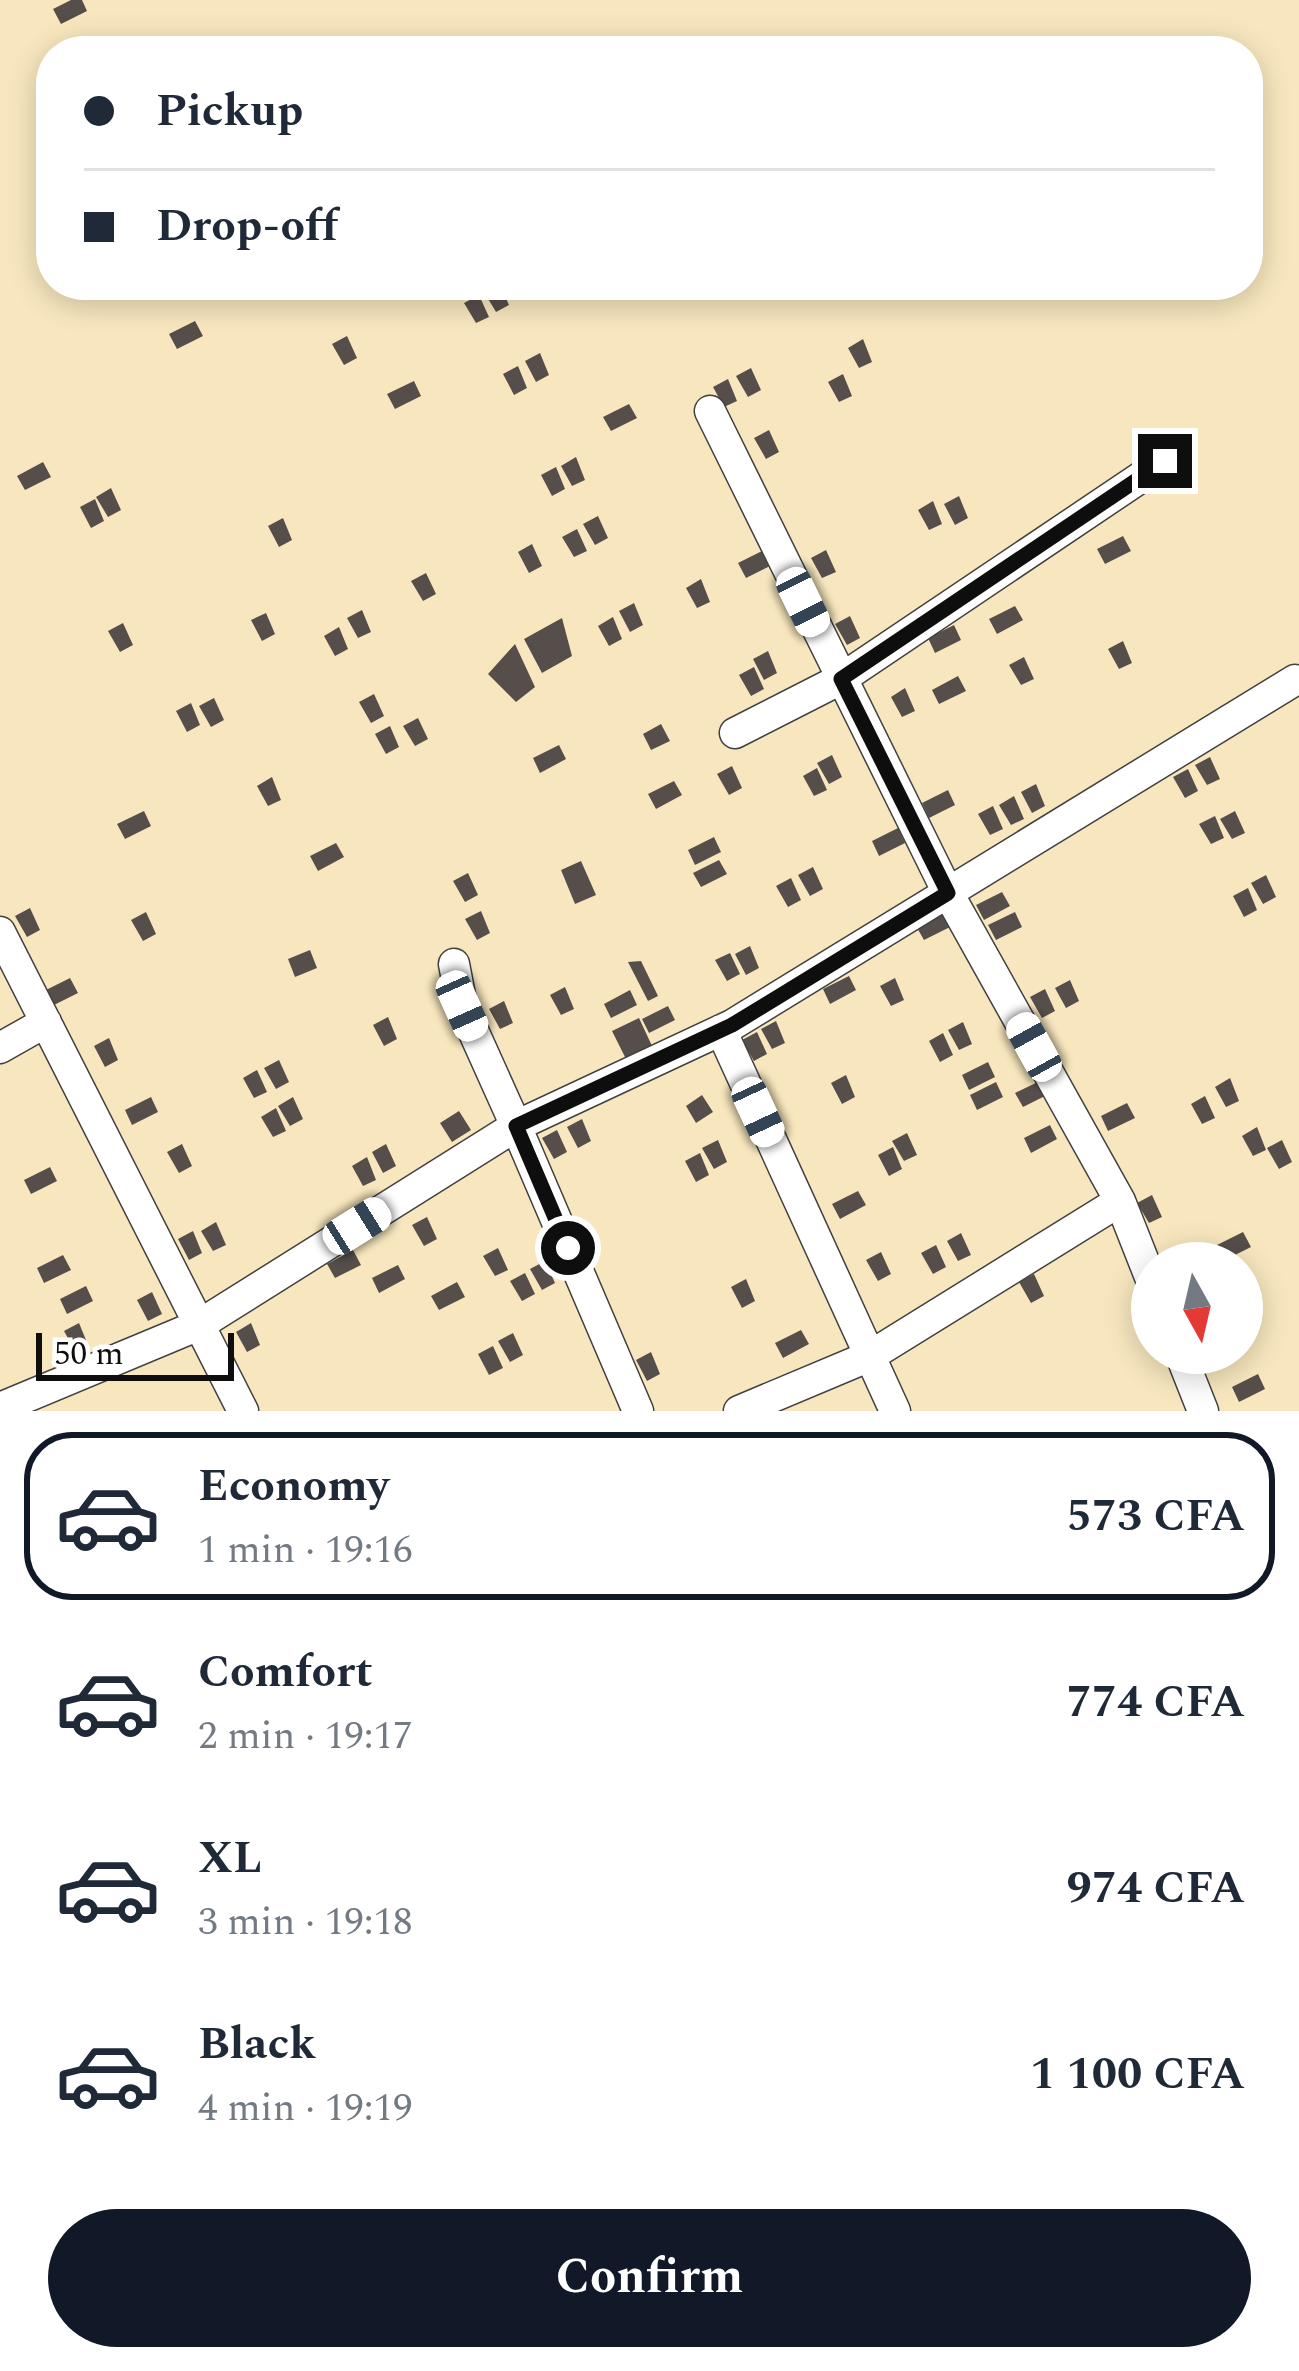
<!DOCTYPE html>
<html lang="en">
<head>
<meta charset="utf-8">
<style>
  body { margin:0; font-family:Spectral,serif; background:#f6f6f7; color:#1f2937; height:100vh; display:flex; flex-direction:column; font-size:45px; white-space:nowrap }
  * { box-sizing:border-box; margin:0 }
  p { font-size:39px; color:#747a83 }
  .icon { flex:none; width:66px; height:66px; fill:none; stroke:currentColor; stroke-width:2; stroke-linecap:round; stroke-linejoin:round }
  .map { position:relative; height:1411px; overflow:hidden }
  .details { display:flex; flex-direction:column; background:#fff; flex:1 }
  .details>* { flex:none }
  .banner { position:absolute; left:36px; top:36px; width:1227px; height:264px; border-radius:48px; box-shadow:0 6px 30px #0003; display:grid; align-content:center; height:264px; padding:0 48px; background:#fff }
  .needle { width:78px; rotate:172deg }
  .fabs { position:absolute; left:1131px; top:1242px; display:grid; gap:24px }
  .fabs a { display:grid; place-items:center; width:132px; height:132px; border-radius:50%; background:#fff; box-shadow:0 6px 30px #0003; font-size:60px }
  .scale { position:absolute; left:36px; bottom:30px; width:198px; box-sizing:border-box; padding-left:12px; border:6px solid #0e0e0e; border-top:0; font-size:33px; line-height:42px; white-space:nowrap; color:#0e0e0e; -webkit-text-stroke:9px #fff; paint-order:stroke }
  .end { position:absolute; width:54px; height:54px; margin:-27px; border:15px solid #0e0e0e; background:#fff; box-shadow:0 0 0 6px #fff }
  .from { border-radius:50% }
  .car { position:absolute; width:36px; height:72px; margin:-36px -18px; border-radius:15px; box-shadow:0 0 9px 3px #0007; background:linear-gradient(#fff 24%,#345 0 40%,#fff 0 76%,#345 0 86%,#fff 0) }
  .banner b { display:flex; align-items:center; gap:42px; height:114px; font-size:45px }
  .banner b+b { border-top:3px solid #e0e1e3 }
  .banner i { width:30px; height:30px; background:#1f2937 }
  ul { padding:21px 0 0; list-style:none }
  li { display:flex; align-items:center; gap:36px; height:168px; margin:0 24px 18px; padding:0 24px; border:6px solid transparent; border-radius:48px }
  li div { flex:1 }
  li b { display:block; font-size:45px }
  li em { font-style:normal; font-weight:700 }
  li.current { border-color:#111827 }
  li>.icon { width:108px; height:108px; stroke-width:1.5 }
  .primary-button { display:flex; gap:24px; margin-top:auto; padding:24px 48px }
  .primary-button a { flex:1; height:138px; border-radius:72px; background:#111827; color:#fff; font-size:48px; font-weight:700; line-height:138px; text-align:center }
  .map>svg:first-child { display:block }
</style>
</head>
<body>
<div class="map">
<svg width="1299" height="1411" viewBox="0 0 1299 1411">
  <rect width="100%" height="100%" fill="#fefaf0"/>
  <path fill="#f8e7be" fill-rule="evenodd" d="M0,0H1299V1411H0ZM51,51H1248V285H51ZM1152,1263H1242V1353H1152Z"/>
  <path fill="#564e4b" d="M71,0H82L87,11L61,24L53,9Z
    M496,285H500L509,305L496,312L484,292Z
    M479,295L489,317L476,323L464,303Z
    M195,321L203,336L177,349L169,334Z
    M347,336L357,358L344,365L332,344Z
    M863,339L872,362L859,368L848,348Z
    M540,353L549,375L536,382L525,361Z
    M518,366L527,388L514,395L503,374Z
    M751,368L761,390L748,397L736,376Z
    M843,374L852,396L839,402L828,382Z
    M728,379L737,401L724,407L713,387Z
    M414,381L421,396L395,409L387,394Z
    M629,404L637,418L611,431L603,417Z
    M769,430L779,452L766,459L754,438Z
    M576,457L585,480L572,486L561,466Z
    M43,462L51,477L25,490L17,476Z
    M556,467L565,489L552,496L541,475Z
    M111,488L121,510L108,517L96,497Z
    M959,496L968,518L955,525L944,504Z
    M95,499L104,521L91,528L80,507Z
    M933,501L942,524L929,530L918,510Z
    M598,516L608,538L595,545L583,524Z
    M283,518L292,540L279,547L268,526Z
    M577,529L587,551L574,557L562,537Z
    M1123,536L1131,551L1105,564L1097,549Z
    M532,544L542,566L529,573L518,552Z
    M764,550L772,565L746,578L738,563Z
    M826,550L836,572L822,578L811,558Z
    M426,573L436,594L423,601L411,581Z
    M701,579L710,602L697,608L686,588Z
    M634,603L643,625L630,632L619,611Z
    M1015,606L1023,620L997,634L989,619Z
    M362,610L371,632L358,638L347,618Z
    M266,613L275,634L262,641L251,620Z
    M850,616L860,638L847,645L835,624Z
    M613,617L622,639L609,646L598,626Z
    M562,618L572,656L542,673L524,639Z
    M123,623L133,645L120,652L108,631Z
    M954,625L961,640L935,653L928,638Z
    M339,627L348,649L335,656L324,636Z
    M1123,641L1132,663L1119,669L1108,649Z
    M515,644L535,687L516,702L488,674Z
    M768,651L777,673L764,680L753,659Z
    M1024,657L1034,679L1021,685L1009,665Z
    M754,667L764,689L751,696L739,675Z
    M958,676L966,691L939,704L932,690Z
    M905,688L915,711L902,717L891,697Z
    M374,694L384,716L371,723L359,702Z
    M214,698L224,720L211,727L199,706Z
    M191,703L200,725L187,732L176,711Z
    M418,718L428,739L415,746L403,726Z
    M661,724L670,741L651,750L643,734Z
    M390,726L399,747L386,754L375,734Z
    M559,745L566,759L540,773L533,758Z
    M832,755L842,777L829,784L817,763Z
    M1210,757L1220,779L1207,785L1195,765Z
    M732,766L742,788L729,795L717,774Z
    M817,768L827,790L814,796L803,776Z
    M1188,769L1198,791L1185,798L1173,777Z
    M272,777L281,800L268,806L257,786Z
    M674,781L682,795L656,809L648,794Z
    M1036,784L1045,806L1032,813L1021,792Z
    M948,790L955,805L929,818L922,803Z
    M1014,796L1024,819L1011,825L999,805Z
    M993,806L1003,829L990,835L978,814Z
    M144,811L151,826L125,839L117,824Z
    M1235,811L1245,833L1232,839L1220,819Z
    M1215,816L1224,838L1211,844L1199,824Z
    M898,828L905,843L879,856L872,841Z
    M714,837L721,852L695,865L688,850Z
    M336,843L344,857L318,871L310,856Z
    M719,860L727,874L701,887L693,873Z
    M581,861L596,895L575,904L561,870Z
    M813,867L823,889L810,896L798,875Z
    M468,873L478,895L465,902L453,881Z
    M1266,875L1276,897L1263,904L1251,883Z
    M791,878L801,900L788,907L776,886Z
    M1248,888L1257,910L1244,917L1233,896Z
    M1002,892L1010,906L984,920L976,905Z
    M30,908L40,930L27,937L15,916Z
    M481,911L490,933L477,940L465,919Z
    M146,912L156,934L143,941L131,920Z
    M942,912L950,927L924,940L916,926Z
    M1015,912L1022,927L996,940L988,925Z
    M750,946L759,968L746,975L735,954Z
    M310,950L317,968L295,977L288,959Z
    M730,953L740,974L727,981L715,960Z
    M641,961L658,996L648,1001L628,962Z
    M849,976L856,990L830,1004L823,989Z
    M70,978L78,993L52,1006L44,991Z
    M895,978L904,1000L891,1006L880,986Z
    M1070,980L1079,1001L1066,1008L1055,988Z
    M565,987L574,1009L561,1015L550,995Z
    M1045,989L1055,1011L1042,1018L1030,997Z
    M630,990L637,1005L611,1018L604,1004Z
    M504,1001L513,1023L500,1029L489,1009Z
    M668,1006L675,1020L649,1033L642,1019Z
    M388,1017L397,1039L384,1046L373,1025Z
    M639,1018L653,1048L627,1061L612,1031Z
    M776,1021L785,1043L772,1049L761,1029Z
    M963,1022L972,1044L959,1050L948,1030Z
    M757,1032L767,1054L754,1061L742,1040Z
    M943,1033L953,1055L940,1062L929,1041Z
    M109,1038L118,1060L105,1067L94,1046Z
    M279,1060L289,1082L276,1089L264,1068Z
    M988,1062L995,1077L969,1090L962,1075Z
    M257,1070L267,1092L254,1098L243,1078Z
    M846,1075L855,1097L842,1104L831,1083Z
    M1230,1078L1239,1101L1226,1107L1215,1087Z
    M1042,1080L1049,1094L1023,1107L1015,1093Z
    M996,1082L1003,1097L977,1110L970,1095Z
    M702,1095L713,1112L696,1123L686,1106Z
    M1205,1096L1215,1118L1202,1124L1191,1104Z
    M151,1097L158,1112L132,1125L125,1110Z
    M293,1097L303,1119L290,1126L278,1106Z
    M1127,1103L1135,1118L1108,1131L1101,1116Z
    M276,1108L286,1131L273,1137L261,1117Z
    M459,1111L471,1130L452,1142L440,1123Z
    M582,1119L591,1141L578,1148L567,1127Z
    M1050,1125L1057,1139L1031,1153L1024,1138Z
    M1257,1127L1266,1150L1253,1156L1242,1136Z
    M557,1130L567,1152L554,1159L542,1138Z
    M907,1133L917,1155L904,1161L892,1141Z
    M718,1140L727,1162L714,1169L702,1148Z
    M1282,1140L1292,1162L1279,1169L1267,1148Z
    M182,1144L192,1166L179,1173L167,1152Z
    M386,1144L396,1166L383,1173L372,1152Z
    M893,1147L902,1169L889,1176L878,1155Z
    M700,1153L709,1175L696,1182L685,1161Z
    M367,1157L376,1180L363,1186L352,1166Z
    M50,1167L57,1181L31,1194L24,1180Z
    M858,1191L866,1205L840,1219L832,1204Z
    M1152,1195L1162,1217L1149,1223L1137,1203Z
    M427,1217L437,1239L424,1246L412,1225Z
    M216,1222L226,1245L213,1251L201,1231Z
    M193,1231L202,1253L189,1260L178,1239Z
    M1243,1232L1251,1247L1225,1260L1217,1245Z
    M961,1233L971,1255L958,1261L947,1241Z
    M936,1245L946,1267L933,1274L921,1253Z
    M498,1248L508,1270L495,1276L483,1256Z
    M353,1250L361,1265L335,1278L327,1264Z
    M881,1252L891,1274L878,1281L866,1260Z
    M63,1255L71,1270L44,1283L37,1268Z
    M545,1261L555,1283L542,1290L530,1269Z
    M398,1265L405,1279L379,1293L372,1278Z
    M525,1273L535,1294L522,1301L510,1281Z
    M1034,1274L1044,1296L1031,1303L1019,1282Z
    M746,1279L755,1301L742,1308L731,1287Z
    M457,1282L465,1297L439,1310L431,1296Z
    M86,1286L93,1301L67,1314L60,1299Z
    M152,1292L162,1314L148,1321L137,1300Z
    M79,1323L88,1345L75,1351L64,1331Z
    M251,1323L260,1345L247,1352L236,1332Z
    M801,1330L809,1344L783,1358L775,1343Z
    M513,1333L523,1355L510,1362L498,1341Z
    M493,1346L503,1368L489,1375L478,1354Z
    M651,1352L660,1374L647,1381L636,1360Z
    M1258,1374L1265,1389L1239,1402L1232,1387Z"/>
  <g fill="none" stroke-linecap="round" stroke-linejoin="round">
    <defs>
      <path id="minor" d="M710,411L948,893L1120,1201L1152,1282
        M735,733L841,679L1165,461
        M0,932L243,1411
        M454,964L462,1006L516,1126L732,1025L1295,680
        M721,1030L895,1411
        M0,1048L46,1022
        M1180,1353L1203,1411
        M0,1408L199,1325L516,1126L638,1411
        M739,1411L870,1356L1120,1201"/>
    </defs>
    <use href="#minor" stroke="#414141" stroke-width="33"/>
    <use href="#minor" stroke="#fff" stroke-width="30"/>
  </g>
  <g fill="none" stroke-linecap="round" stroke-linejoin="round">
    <path stroke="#0e0e0e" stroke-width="15" d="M568,1248L516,1126L732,1025L948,893L841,679L1165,461"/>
  </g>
</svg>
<div class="fabs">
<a><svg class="needle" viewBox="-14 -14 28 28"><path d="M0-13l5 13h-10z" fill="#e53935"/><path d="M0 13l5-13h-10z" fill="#747a83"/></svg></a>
</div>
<div class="scale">50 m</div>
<i class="end from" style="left:568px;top:1248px"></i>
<i class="end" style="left:1165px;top:461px"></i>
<i class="car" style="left:803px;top:602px;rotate:154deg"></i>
<i class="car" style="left:462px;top:1006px;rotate:156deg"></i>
<i class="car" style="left:1034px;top:1047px;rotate:331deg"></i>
<i class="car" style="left:758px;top:1112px;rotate:155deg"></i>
<i class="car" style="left:357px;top:1226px;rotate:58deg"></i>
<div class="banner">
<b><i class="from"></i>Pickup</b>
<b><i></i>Drop-off</b>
</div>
</div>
<section class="details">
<ul>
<li class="current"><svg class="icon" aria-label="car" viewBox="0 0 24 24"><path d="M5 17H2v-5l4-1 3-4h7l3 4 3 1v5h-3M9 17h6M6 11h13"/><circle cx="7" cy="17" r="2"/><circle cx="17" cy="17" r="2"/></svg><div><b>Economy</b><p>1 min · 19:16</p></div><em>573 CFA</em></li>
<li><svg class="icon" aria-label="car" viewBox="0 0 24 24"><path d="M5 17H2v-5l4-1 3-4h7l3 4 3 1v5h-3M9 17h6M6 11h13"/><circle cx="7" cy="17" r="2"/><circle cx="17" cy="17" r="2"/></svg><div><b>Comfort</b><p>2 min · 19:17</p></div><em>774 CFA</em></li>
<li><svg class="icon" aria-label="car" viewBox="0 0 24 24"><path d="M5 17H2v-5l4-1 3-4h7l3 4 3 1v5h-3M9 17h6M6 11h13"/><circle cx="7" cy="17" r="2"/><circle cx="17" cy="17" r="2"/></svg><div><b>XL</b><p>3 min · 19:18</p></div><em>974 CFA</em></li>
<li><svg class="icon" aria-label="car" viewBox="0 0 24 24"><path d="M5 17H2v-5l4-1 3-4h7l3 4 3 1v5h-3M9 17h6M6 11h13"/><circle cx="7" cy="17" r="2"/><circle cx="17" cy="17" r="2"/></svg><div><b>Black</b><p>4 min · 19:19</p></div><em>1 100 CFA</em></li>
</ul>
<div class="primary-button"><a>Confirm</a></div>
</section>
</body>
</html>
